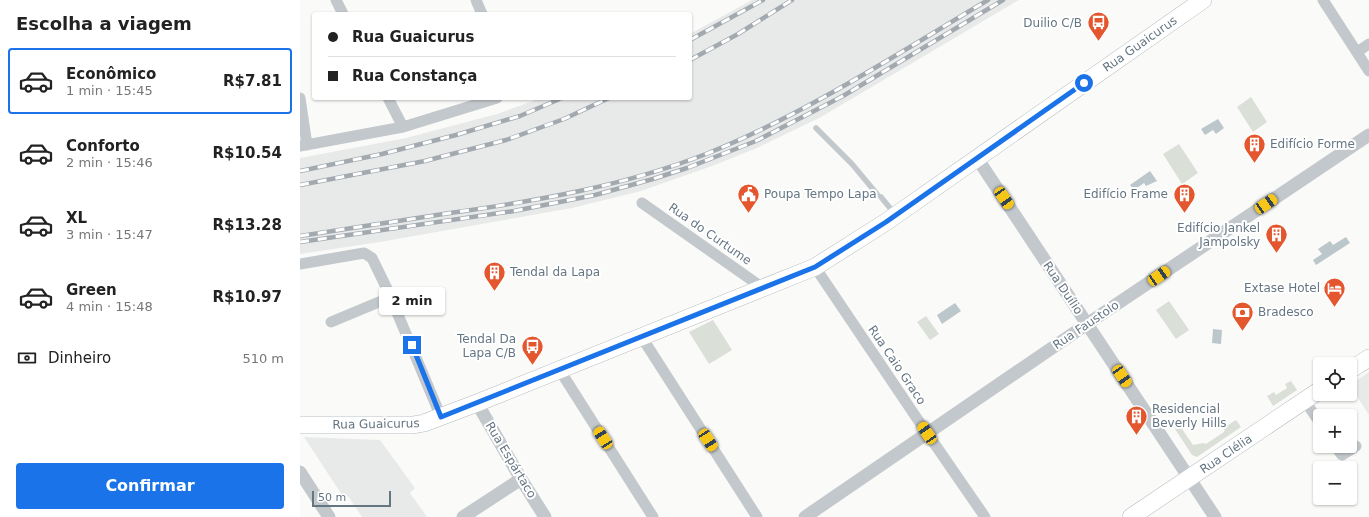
<!DOCTYPE html>
<html lang="pt">
<head>
<meta charset="utf-8">
<style>
  body { margin:0; font-family:"DejaVu Sans",sans-serif; background:#f6f6f6; color:#222; height:100vh; display:flex; flex-direction:column; font-size:15px; white-space:nowrap }
  * { box-sizing:border-box; margin:0 }
  p { font-size:13px; color:#767676 }
  .icon { flex:none; width:22px; height:22px; fill:none; stroke:currentColor; stroke-width:2; stroke-linecap:round; stroke-linejoin:round }
  .map { position:relative; flex:1; overflow:hidden }
  .details { display:flex; flex-direction:column; background:#fff; width:300px }
  .details>* { flex:none }
  .top-card { position:absolute; left:12px; top:12px; width:380px; height:88px; border-radius:4px; box-shadow:0 1px 3px #0004; display:grid; align-content:center; height:88px; padding:0 16px; background:#fff }
  .tools { position:absolute; left:1013px; top:357px; display:grid; gap:8px }
  .tools a { display:grid; place-items:center; width:44px; height:44px; border-radius:4px; background:#fff; box-shadow:0 1px 3px #0004; font-size:20px }
  .scale { position:absolute; left:12px; bottom:10px; width:79px; box-sizing:border-box; padding-left:4px; border:2px solid #657683; border-top:0; font-size:11px; line-height:14px; white-space:nowrap; color:#657683; -webkit-text-stroke:3px #fff; paint-order:stroke }
  .end { position:absolute; width:18px; height:18px; margin:-9px; border:5px solid #1a73e8; background:#fff; box-shadow:0 0 0 2px #fff }
  .from { border-radius:50% }
  .bubble { position:absolute; height:28px; border-radius:4px; background:#fff; box-shadow:0 1px 3px #0004; font-size:13px; font-weight:700; line-height:28px; text-align:center }
  .car { position:absolute; width:12px; height:24px; margin:-12px -6px; border-radius:5px; box-shadow:0 0 3px 1px #0007; background:linear-gradient(#f5c518 24%,#345 0 40%,#f5c518 0 76%,#345 0 86%,#f5c518 0) }
  .top-card b { display:flex; align-items:center; gap:14px; height:38px; font-size:15px }
  .top-card b+b { border-top:1px solid #e0e0e0 }
  .top-card i { width:10px; height:10px; background:#222 }
  ul { padding:0; list-style:none }
  li { display:flex; align-items:center; gap:12px; height:66px; margin:0 8px 6px; padding:0 8px; border:2px solid transparent; border-radius:4px }
  li div { flex:1 }
  li b { display:block; font-size:15px }
  li em { font-style:normal; font-weight:700 }
  li.on { border-color:#1a73e8 }
  li>.icon { width:36px; height:36px; stroke-width:1.5 }
  h2 { padding:0 16px; font-size:18px; line-height:48px }
  .pay { display:flex; align-items:center; gap:10px; height:44px; padding:0 16px; font-size:15px }
  .pay p { margin-inline-start:auto }
  .cta { display:flex; gap:8px; margin-top:auto; padding:8px 16px }
  .cta a { flex:1; height:46px; border-radius:4px; background:#1a73e8; color:#fff; font-size:16px; font-weight:700; line-height:46px; text-align:center }
  main { display:flex; flex:1; min-height:0 }
  .map>svg:first-child { display:block }
</style>
</head>
<body>
<main>
<section class="details">
<h2>Escolha a viagem</h2>
<ul>
<li class="on"><svg class="icon" aria-label="car" viewBox="0 0 24 24"><path d="M5 17H2v-5l4-1 3-4h7l3 4 3 1v5h-3M9 17h6M6 11h13"/><circle cx="7" cy="17" r="2"/><circle cx="17" cy="17" r="2"/></svg><div><b>Econômico</b><p>1 min · 15:45</p></div><em>R$7.81</em></li>
<li><svg class="icon" aria-label="car" viewBox="0 0 24 24"><path d="M5 17H2v-5l4-1 3-4h7l3 4 3 1v5h-3M9 17h6M6 11h13"/><circle cx="7" cy="17" r="2"/><circle cx="17" cy="17" r="2"/></svg><div><b>Conforto</b><p>2 min · 15:46</p></div><em>R$10.54</em></li>
<li><svg class="icon" aria-label="car" viewBox="0 0 24 24"><path d="M5 17H2v-5l4-1 3-4h7l3 4 3 1v5h-3M9 17h6M6 11h13"/><circle cx="7" cy="17" r="2"/><circle cx="17" cy="17" r="2"/></svg><div><b>XL</b><p>3 min · 15:47</p></div><em>R$13.28</em></li>
<li><svg class="icon" aria-label="car" viewBox="0 0 24 24"><path d="M5 17H2v-5l4-1 3-4h7l3 4 3 1v5h-3M9 17h6M6 11h13"/><circle cx="7" cy="17" r="2"/><circle cx="17" cy="17" r="2"/></svg><div><b>Green</b><p>4 min · 15:48</p></div><em>R$10.97</em></li>
</ul>
<div class="pay"><svg class="icon" aria-label="cash" viewBox="0 0 24 24"><path d="M3 7h18v10H3z"/><circle cx="12" cy="12" r="2"/></svg>Dinheiro<p>510 m</p></div>
<div class="cta"><a>Confirmar</a></div>
</section>
<div class="map">
<svg width="1069" height="517" viewBox="0 0 1069 517">
  <rect width="100%" height="100%" fill="#fafaf8"/>
  <path fill="#e8e9e9" d="M452,0H719L521,117L457,148L412,166L341,191L272,208L80,242L0,254V158L106,138L197,114L241,98H390V34Z
    M1069,372V415L1050,386V385Z
    M4,437L80,440L115,488L110,493L127,517H62L48,496L44,498Z"/>
  <path fill="#dadfd7" d="M951,97L967,122L953,132L937,107Z
    M879,144L898,173L882,184L863,154Z
    M869,301L889,330L876,339L856,310Z
    M626,316L639,334L630,340L617,322Z
    M413,320L432,350L409,364L389,332Z
    M991,381L997,390L973,406L967,396L974,392L976,395L987,388L985,384Z
    M936,420L941,427L897,457L892,455L875,429L880,426L893,445L903,443L906,444L924,432L925,427Z"/>
  <path fill="#bbc7cb" d="M918,119L924,128L916,134L913,130L905,135L901,129Z
    M850,171L857,181L846,186L844,183L834,190L830,185Z
    M1046,237L1050,243L1016,265L1013,260L1022,254L1018,249L1030,241L1033,245Z
    M655,303L661,311L642,324L637,315Z
    M913,329L922,330L921,344L912,343Z"/>
  <g fill="none" stroke-linecap="round" stroke-linejoin="round">
    <defs>
      <path id="primary" d="M1050,370L1069,358
        M0,425H113L124,423L177,403L515,267L586,222L903,0
        M831,517L1020,390"/>
    </defs>
    <use href="#primary" stroke="#b5babe" stroke-width="18"/>
    <path stroke="#c3c8cc" stroke-width="5.5" d="M516,128L552,164L577,194
      M581,197L594,213"/>
    <path stroke="#c3c8cc" stroke-width="11" d="M36,0L43,14
      M176,0L182,14
      M1023,0L1069,71
      M1057,52L1069,44
      M0,98L7,145
      M88,98L103,127
      M0,146L103,127L197,98
      M342,203L463,288
      M0,264L64,253L72,258L88,291L141,417
      M515,267L616,417L685,517
      M31,322L91,297
      M341,336L457,517
      M259,369L353,517
      M1005,401L1020,423
      M1035,446L1042,455L1056,446"/>
    <path stroke="#c3c8cc" stroke-width="13" d="M677,158L915,517
      M177,403L221,479L245,517
      M0,472L29,517
      M163,517L221,479
      M505,517L787,324L1069,135"/>
    <use href="#primary" stroke="#fff" stroke-width="17"/>
    <defs>
      <path id="rail" d="M390,40L463,0
        M390,60L438,34L492,0
        M0,171L82,154L156,135L220,116L262,98
        M0,185L125,161L206,140L264,119L309,98
        M0,236C50,228 100,221 150,213C236,201 324,186 406,154C504,115 597,54 688,0
        M0,242L214,211L295,195L353,179L387,168L456,141L543,96L703,0"/>
    </defs>
    <use href="#rail" stroke="#a2aab0" stroke-width="4.5"/>
    <use href="#rail" stroke="#fff" stroke-width="3" stroke-dasharray="9" stroke-linecap="butt"/>
  </g>
  <g fill="none" stroke-linecap="round" stroke-linejoin="round">
    <path stroke="#1a73e8" stroke-width="5" d="M112,345L141,417L515,267L586,222L784,83"/>
  </g>
  <defs>
    <symbol id="bus-pin" viewBox="-11 -11 22 30"><path d="M0 17L-7.5 6A9.5 9.5 0 1 1 7.5 6Z" fill="#e4572e" stroke="#fff"/><path d="M-5-6H5V4H4V6H2V4H-2V6H-4V4H-5ZM-3.5-4V0h7V-4ZM-3.5 1.2v1.5H-2V1.2ZM2 1.2v1.5H3.5V1.2Z" fill="#fff"/></symbol>
    <symbol id="building-pin" viewBox="-11 -11 22 30"><path d="M0 17L-7.5 6A9.5 9.5 0 1 1 7.5 6Z" fill="#e4572e" stroke="#fff"/><path d="M-4-6H4V6H1V3H-1V6H-4ZM-2.5-4.3h1.7v1.8h-1.7ZM.8-4.3h1.7v1.8H.8ZM-2.5-1h1.7V.8h-1.7ZM.8-1h1.7V.8H.8Z" fill="#fff"/></symbol>
    <symbol id="civic-pin" viewBox="-11 -11 22 30"><path d="M0 17L-7.5 6A9.5 9.5 0 1 1 7.5 6Z" fill="#e4572e" stroke="#fff"/><path d="M-.6-6.5H3V-4.5H.6V-3L4-1V1h2V6H-6V1h2V-1L-.6-3ZM-1.2 2.5V6h2.4V2.5Z" fill="#fff"/></symbol>
    <symbol id="hotel-pin" viewBox="-11 -11 22 30"><path d="M0 17L-7.5 6A9.5 9.5 0 1 1 7.5 6Z" fill="#e4572e" stroke="#fff"/><path d="M-6-4.5h1.5V1H6V5H4.5V3h-9V5H-6ZM-4 0a1.8 1.8 0 1 1 3.6 0ZM.5 0V-2.5h3Q6-2.5 6 0Z" fill="#fff"/></symbol>
    <symbol id="bank-pin" viewBox="-11 -11 22 30"><path d="M0 17L-7.5 6A9.5 9.5 0 1 1 7.5 6Z" fill="#e4572e" stroke="#fff"/><path d="M-6-4H6V4H-6ZM0-2.3a2.3 2.3 0 1 0 0 4.6a2.3 2.3 0 1 0 0-4.6Z" fill="#fff"/></symbol>
  </defs>
  <g fill-rule="evenodd">
    <use href="#bus-pin" x="786" y="10" width="25" height="34"/>
    <use href="#building-pin" x="942" y="132" width="25" height="34"/>
    <use href="#civic-pin" x="436" y="182" width="25" height="34"/>
    <use href="#building-pin" x="872" y="182" width="25" height="34"/>
    <use href="#building-pin" x="964" y="222" width="25" height="34"/>
    <use href="#building-pin" x="182" y="260" width="25" height="34"/>
    <use href="#hotel-pin" x="1022" y="276" width="25" height="34"/>
    <use href="#bank-pin" x="930" y="300" width="25" height="34"/>
    <use href="#bus-pin" x="220" y="334" width="25" height="34"/>
    <use href="#building-pin" x="824" y="404" width="25" height="34"/>
  </g>
  <g text-anchor="middle" dominant-baseline="central" stroke-width="4" stroke-linejoin="round" paint-order="stroke">
    <g font-size="12" fill="#657683" stroke="#fff" text-anchor="end">
      <text x="782" y="23">Duilio C/B</text>
      <text x="970" y="144" text-anchor="start">Edifício Forme</text>
      <text x="464" y="194" text-anchor="start">Poupa Tempo Lapa</text>
      <text x="868" y="194">Edifício Frame</text>
      <text x="960" y="228">Edifício Jankel<tspan x="960" dy="14">Jampolsky</tspan></text>
      <text x="210" y="272" text-anchor="start">Tendal da Lapa</text>
      <text x="1020" y="288">Extase Hotel</text>
      <text x="958" y="312" text-anchor="start">Bradesco</text>
      <text x="216" y="339">Tendal Da<tspan x="216" dy="14">Lapa C/B</tspan></text>
      <text x="852" y="409" text-anchor="start">Residencial<tspan x="852" dy="14">Beverly Hills</tspan></text>
    </g>
    <g font-size="12" fill="#657683" stroke="#fff">
      <text transform="translate(840 44) rotate(-35)">Rua Guaicurus</text>
      <text transform="translate(410 234) rotate(35)">Rua do Curtume</text>
      <text transform="translate(763 288) rotate(56)">Rua Duílio</text>
      <text transform="translate(786 325) rotate(-34)">Rua Faustolo</text>
      <text transform="translate(597 365) rotate(56)">Rua Caio Graco</text>
      <text transform="translate(76 424) rotate(-1)">Rua Guaicurus</text>
      <text transform="translate(926 454) rotate(-34)">Rua Clélia</text>
      <text transform="translate(211 460) rotate(59)">Rua Espártaco</text>
    </g>
  </g>
</svg>
<div class="tools">
<a><svg class="icon" aria-label="locate" viewBox="0 0 24 24"><circle cx="12" cy="12" r="6"/><path d="M12 2v4M12 18v4M2 12h4M18 12h4"/></svg></a>
<a>+</a>
<a>−</a>
</div>
<div class="scale">50 m</div>
<i class="end from" style="left:784px;top:83px"></i>
<i class="end" style="left:112px;top:345px"></i>
<div class="bubble" style="left:79px;top:287px;width:66px">2 min</div>
<i class="car" style="left:704px;top:198px;rotate:146deg"></i>
<i class="car" style="left:966px;top:204px;rotate:56deg"></i>
<i class="car" style="left:859px;top:276px;rotate:56deg"></i>
<i class="car" style="left:822px;top:376px;rotate:146deg"></i>
<i class="car" style="left:627px;top:433px;rotate:326deg"></i>
<i class="car" style="left:303px;top:438px;rotate:327deg"></i>
<i class="car" style="left:408px;top:440px;rotate:147deg"></i>
<div class="top-card">
<b><i class="from"></i>Rua Guaicurus</b>
<b><i></i>Rua Constança</b>
</div>
</div>
</main>
</body>
</html>
